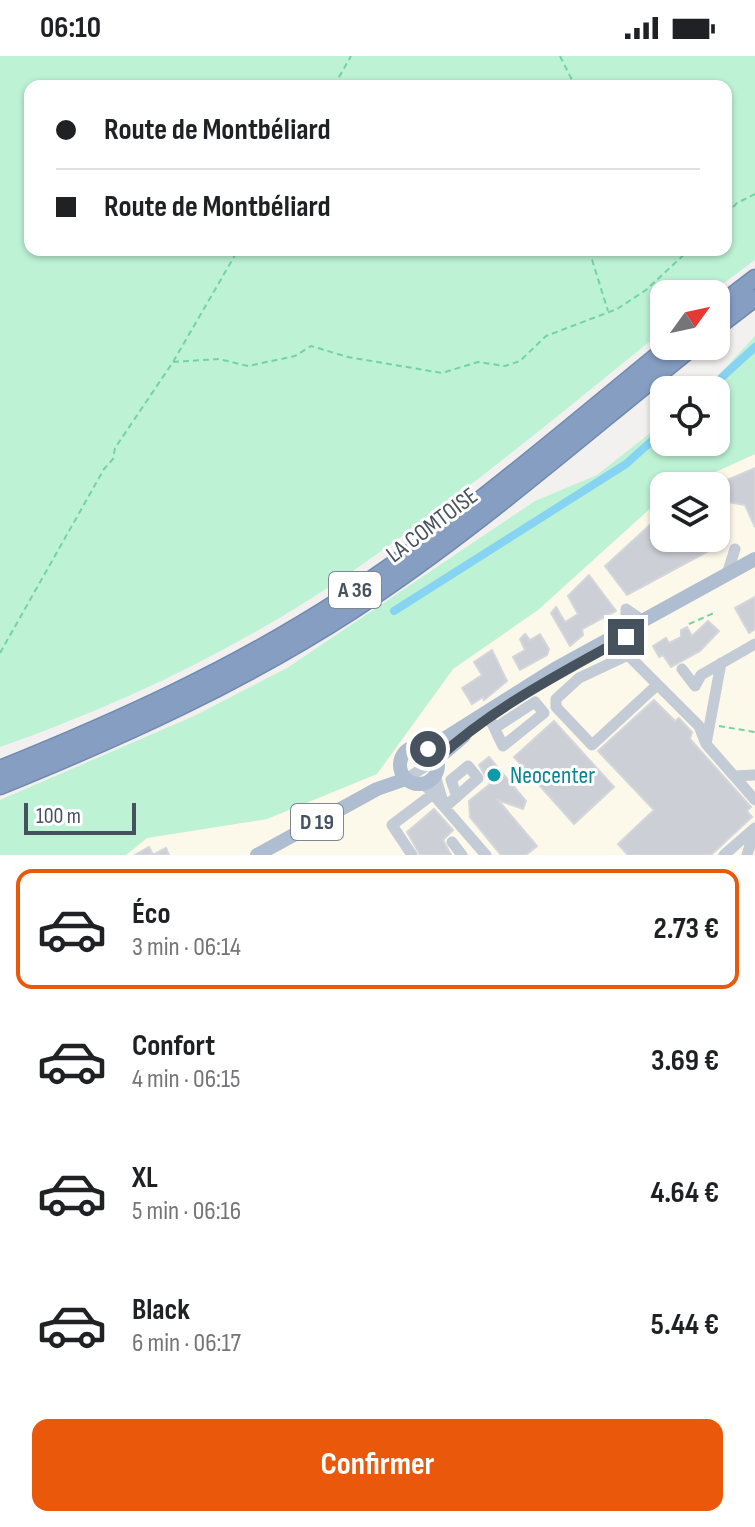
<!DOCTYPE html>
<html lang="fr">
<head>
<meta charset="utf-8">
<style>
  body { margin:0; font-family:"Sofia Sans Condensed",sans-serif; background:#f6f6f6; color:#202124; height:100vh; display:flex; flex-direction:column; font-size:30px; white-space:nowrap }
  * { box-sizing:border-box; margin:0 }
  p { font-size:26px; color:#757577 }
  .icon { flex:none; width:44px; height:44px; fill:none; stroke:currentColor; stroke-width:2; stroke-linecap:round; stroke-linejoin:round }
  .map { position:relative; height:799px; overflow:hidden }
  .drawer { display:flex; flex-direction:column; background:#fff; flex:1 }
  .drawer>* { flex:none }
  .hud { position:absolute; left:24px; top:24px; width:708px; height:176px; border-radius:16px; box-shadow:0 2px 6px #0004; display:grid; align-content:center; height:176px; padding:0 32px; background:#fff }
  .needle { width:52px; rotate:57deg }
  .fabs { position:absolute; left:650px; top:224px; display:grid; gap:16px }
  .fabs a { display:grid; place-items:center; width:80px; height:80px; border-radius:16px; background:#fff; box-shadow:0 2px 6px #0004; font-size:40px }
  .scale { position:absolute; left:24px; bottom:20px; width:112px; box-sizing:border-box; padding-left:8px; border:4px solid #47525f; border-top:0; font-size:22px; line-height:28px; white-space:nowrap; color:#47525f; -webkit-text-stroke:6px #fff; paint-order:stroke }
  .end { position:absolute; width:36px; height:36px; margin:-18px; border:10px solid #47525f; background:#fff; box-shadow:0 0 0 4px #fff }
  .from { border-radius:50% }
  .hud b { display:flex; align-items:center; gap:28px; height:76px; font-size:30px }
  .hud b+b { border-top:2px solid #e0e0e0 }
  .hud i { width:20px; height:20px; background:#202124 }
  ul { padding:14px 0 0; list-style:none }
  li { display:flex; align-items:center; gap:24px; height:120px; margin:0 16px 12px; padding:0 16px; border:4px solid transparent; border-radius:16px }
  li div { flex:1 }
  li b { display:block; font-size:30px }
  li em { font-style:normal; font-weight:700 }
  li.active { border-color:#ea580c }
  li>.icon { width:72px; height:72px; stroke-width:1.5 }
  .primary-button { display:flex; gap:16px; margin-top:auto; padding:16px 32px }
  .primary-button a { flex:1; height:92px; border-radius:16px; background:#ea580c; color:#fff; font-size:32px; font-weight:700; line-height:92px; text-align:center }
  .status { display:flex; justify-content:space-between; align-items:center; height:56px; padding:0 40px; background:#fff; direction:ltr }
  .status svg { height:22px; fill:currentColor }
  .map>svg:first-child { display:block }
</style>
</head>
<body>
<div class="status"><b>06:10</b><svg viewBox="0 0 49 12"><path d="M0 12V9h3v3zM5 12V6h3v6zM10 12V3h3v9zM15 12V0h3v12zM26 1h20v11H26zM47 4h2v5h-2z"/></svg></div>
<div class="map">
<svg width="755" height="799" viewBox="0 0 755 799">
  <rect width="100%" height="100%" fill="#f3f0f0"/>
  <path fill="#fdf9ea" d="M755,398V799H126L147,782L267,763L377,718L453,613L538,554L664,440V482H716V430H685Z"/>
  <path fill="#bdf2d5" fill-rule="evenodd" d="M0,0H755V204L709,238H664V274C560,358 458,443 347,519C241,591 121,649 0,691ZM30,30H726V194H30Z
    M755,280V398L685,430H664V440L538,554L453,613L377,718L267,763L147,782L126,799H0V744L194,660L287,612L535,445L597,419L664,366V386H716V334H705Z"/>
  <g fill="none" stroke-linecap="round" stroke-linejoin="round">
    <path stroke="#87d4f2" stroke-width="8" d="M708,334L755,291
      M394,555L626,408L664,374"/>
  </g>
  <path fill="#cccfd5" stroke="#d4d6dc" stroke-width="2" d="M755,412V471L745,449L729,446L720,427Z
    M664,456V482H709L714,492L627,539L605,510Z
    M589,519L616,555L582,573L583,579L570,590L551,557L556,551L565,566L578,558L568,540Z
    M755,541V573L749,577L735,552Z
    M708,565L719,575L700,595L671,611L663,599L659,601L653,590L666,582L669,587L681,581V574L687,571L692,580Z
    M525,578L530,584L540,578L549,593L547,599L520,614L513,601L525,594L520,583Z
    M492,594L507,625L484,644L483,641L472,648L462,632L482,619L474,606Z
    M654,644L675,665L679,662L692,676L690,683L751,751L747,755L752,761L711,799H628L618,788L654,754L598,695Z
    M554,665L614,731L574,768L514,701Z
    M489,701L526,745L523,753L498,744L537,790L526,799H501L470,761L469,745L490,728L479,709Z
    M434,753L453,774L443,784L451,799H420L407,776Z
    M149,791L153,799L166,792L169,799H135Z"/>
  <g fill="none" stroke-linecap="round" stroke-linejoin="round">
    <defs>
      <path id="highway" d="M716,252L755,222
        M716,272L755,242
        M0,713C119,665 234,613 342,543C458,468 562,377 669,290
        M0,730C123,680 242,626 353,554C474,475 581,380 694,290"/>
    </defs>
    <use href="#highway" stroke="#7089ae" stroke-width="19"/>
    <path stroke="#72d3aa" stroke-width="2" stroke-dasharray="6 4" stroke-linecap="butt" d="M560,0L575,30
      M334,30L351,0
      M726,158L737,147L755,138
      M589,194L608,255
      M173,306L219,303L248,310L295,300L311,290L348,301L442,317L478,306L505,310L520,305L546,280L617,253L646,234L689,194
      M689,568L714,557
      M0,597L104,413L113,403L115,392L173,306L238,194
      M719,670L755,676"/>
    <path stroke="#c3cbd6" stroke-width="11" d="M727,518L735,493
      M626,573V553L642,564
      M721,607L706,688L734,720L755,719
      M682,613L695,630L701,619L755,588
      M656,630L592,689L556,651V643L579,622L628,599L699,670L706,688
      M489,661L503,690L544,657L535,646L495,672
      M435,719L443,746
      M734,720L755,744
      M406,723L437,703
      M424,728L486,799
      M445,751L478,722L468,710L451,724L457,741
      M452,786L462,799
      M412,799L392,769L433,738
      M724,799L755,772
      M747,799L755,773"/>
    <path stroke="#aebdd0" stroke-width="14" d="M400 709a19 19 0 1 1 38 0a19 19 0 1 1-38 0Z
      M428,693L555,613L755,503
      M437,703L464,680
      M257,799L377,733L406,723"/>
    <use href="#highway" stroke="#859ec2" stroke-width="16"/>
  </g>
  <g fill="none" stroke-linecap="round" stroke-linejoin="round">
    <path stroke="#47525f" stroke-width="10" d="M428,693L437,703C492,652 561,617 626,581"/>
  </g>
  <circle fill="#0f9aa8" stroke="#fff" stroke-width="3" cx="494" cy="719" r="8"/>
  <g text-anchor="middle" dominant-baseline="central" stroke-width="6" stroke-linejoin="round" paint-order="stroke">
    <g fill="#fff" stroke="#7e868f" stroke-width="2">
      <rect x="329" y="516" width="52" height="36" rx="6"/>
      <rect x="291" y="748" width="52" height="36" rx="6"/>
    </g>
    <g font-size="22" font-weight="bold" fill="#47525f">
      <text x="355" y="534">A 36</text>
      <text x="317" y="766">D 19</text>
    </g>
    <g font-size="24" fill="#47525f" stroke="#fff">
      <text transform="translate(432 469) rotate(-37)">LA COMTOISE</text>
    </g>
    <g font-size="24" fill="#0d838f" stroke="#fff" text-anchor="start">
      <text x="510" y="719">Neocenter</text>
    </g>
  </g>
</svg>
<div class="fabs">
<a><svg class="needle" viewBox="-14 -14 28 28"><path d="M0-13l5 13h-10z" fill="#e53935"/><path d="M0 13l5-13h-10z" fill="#757577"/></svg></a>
<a><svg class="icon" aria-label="locate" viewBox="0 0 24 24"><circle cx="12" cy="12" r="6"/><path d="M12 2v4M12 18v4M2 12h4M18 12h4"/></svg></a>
<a><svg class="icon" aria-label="layers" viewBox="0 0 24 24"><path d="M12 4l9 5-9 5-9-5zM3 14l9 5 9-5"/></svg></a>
</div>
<div class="scale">100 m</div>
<i class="end from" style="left:428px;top:693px"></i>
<i class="end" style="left:626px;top:581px"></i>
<div class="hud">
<b><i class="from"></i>Route de Montbéliard</b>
<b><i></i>Route de Montbéliard</b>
</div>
</div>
<section class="drawer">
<ul>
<li class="active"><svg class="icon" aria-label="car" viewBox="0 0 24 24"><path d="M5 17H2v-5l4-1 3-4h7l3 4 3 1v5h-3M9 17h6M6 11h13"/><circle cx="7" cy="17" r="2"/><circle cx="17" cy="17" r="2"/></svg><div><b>Éco</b><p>3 min · 06:14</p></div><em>2.73 €</em></li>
<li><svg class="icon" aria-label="car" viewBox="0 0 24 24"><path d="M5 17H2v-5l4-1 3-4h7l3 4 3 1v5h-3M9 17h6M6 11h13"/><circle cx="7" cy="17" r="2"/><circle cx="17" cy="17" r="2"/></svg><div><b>Confort</b><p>4 min · 06:15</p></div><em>3.69 €</em></li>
<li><svg class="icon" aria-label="car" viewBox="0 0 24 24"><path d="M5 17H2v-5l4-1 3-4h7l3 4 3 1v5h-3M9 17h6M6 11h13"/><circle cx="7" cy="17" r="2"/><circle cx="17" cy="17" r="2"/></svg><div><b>XL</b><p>5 min · 06:16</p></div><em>4.64 €</em></li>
<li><svg class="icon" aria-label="car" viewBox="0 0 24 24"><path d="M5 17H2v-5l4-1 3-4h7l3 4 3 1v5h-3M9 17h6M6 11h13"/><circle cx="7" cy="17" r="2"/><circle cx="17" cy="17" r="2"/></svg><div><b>Black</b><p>6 min · 06:17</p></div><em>5.44 €</em></li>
</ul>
<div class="primary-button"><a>Confirmer</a></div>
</section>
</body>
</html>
